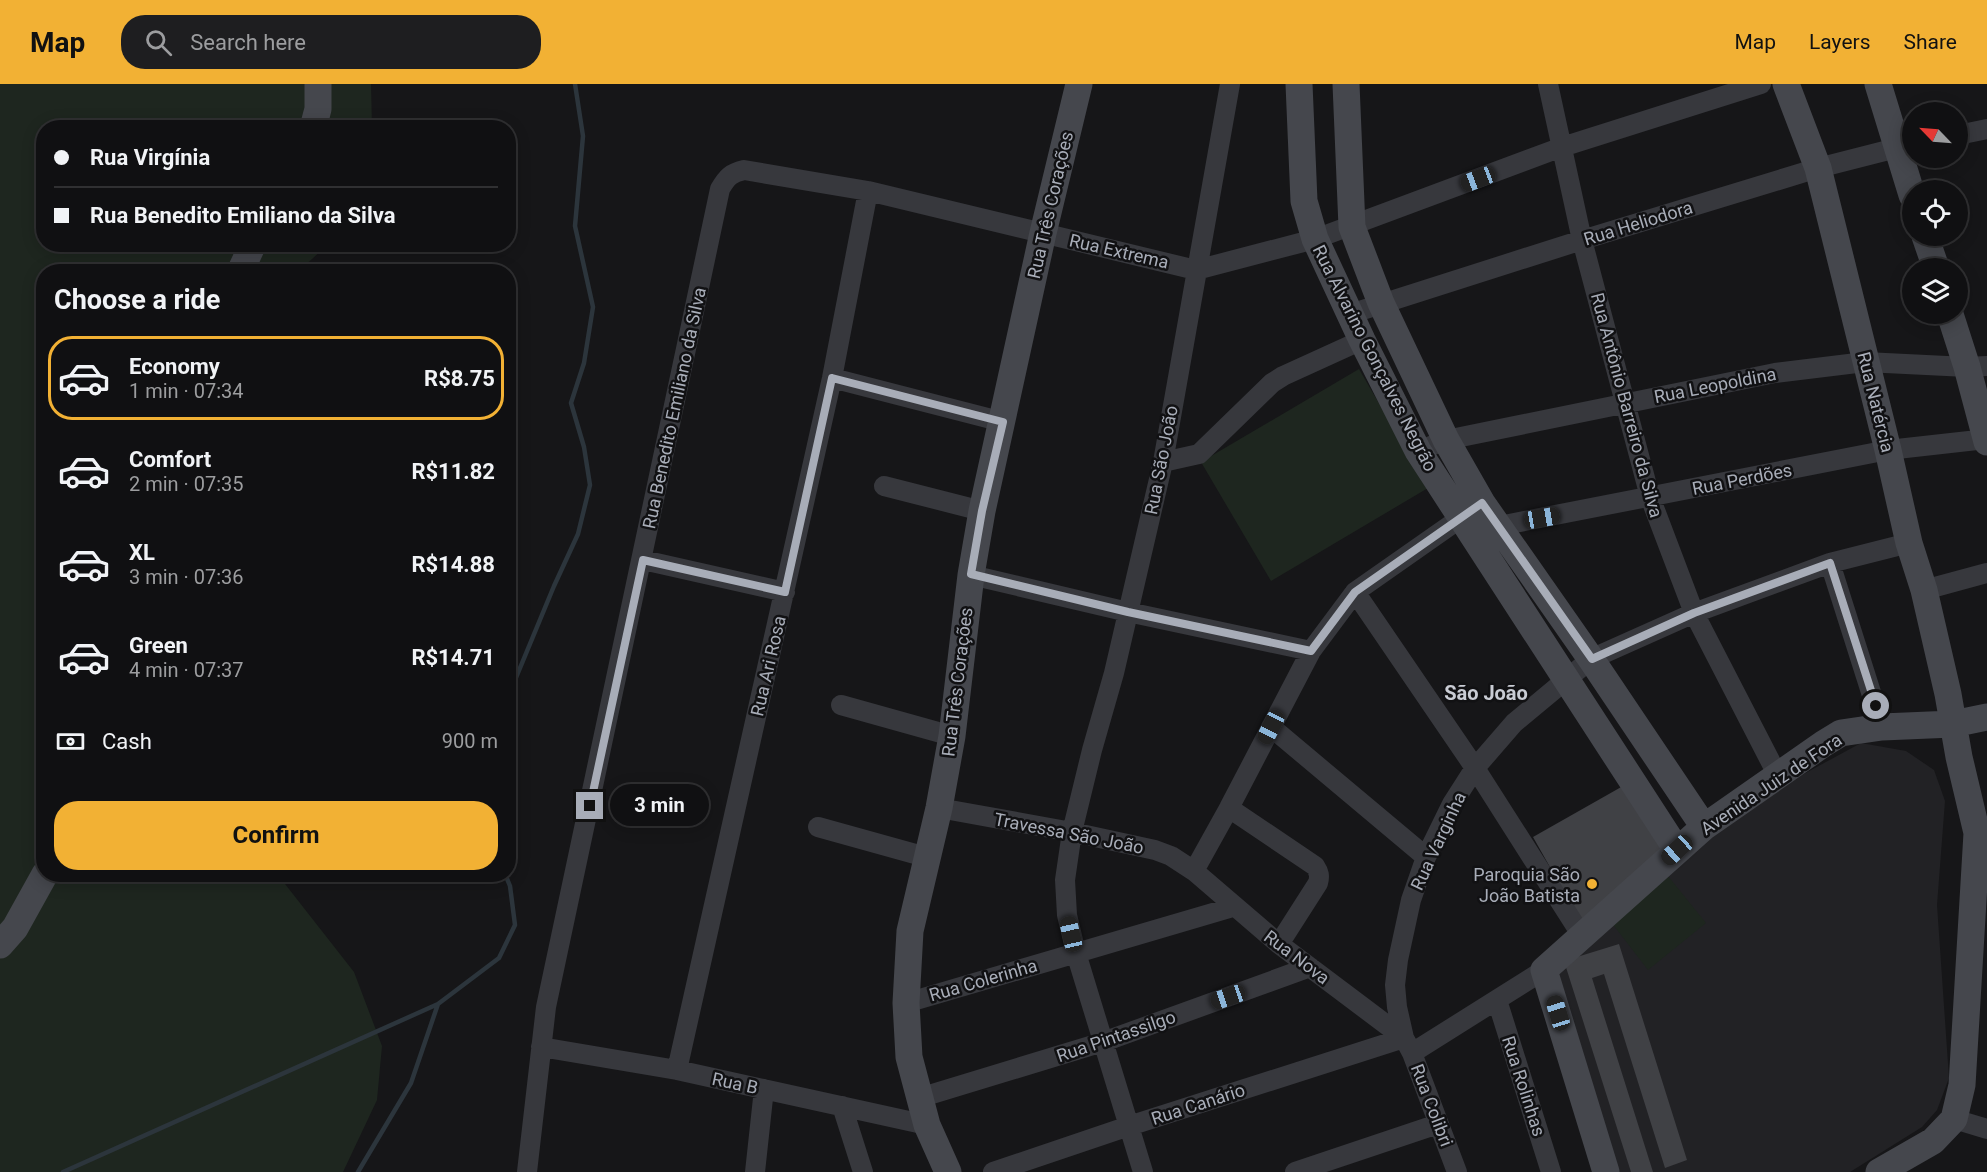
<!DOCTYPE html>
<html lang="en">
<head>
<meta charset="utf-8">
<style>
  body { margin:0; font-family:Roboto,sans-serif; background:#1e1e20; color:#f1f3f6; height:100vh; display:flex; flex-direction:column; font-size:22px; white-space:nowrap }
  * { box-sizing:border-box; margin:0 }
  p { font-size:20px; color:#9c9d9f }
  .icon { flex:none; width:33px; height:33px; fill:none; stroke:currentColor; stroke-width:2; stroke-linecap:round; stroke-linejoin:round }
  .map { position:relative; flex:1; overflow:hidden }
  .drawer { position:absolute; left:36px; top:180px; width:480px; height:618px; display:flex; flex-direction:column; background:#101012; border-radius:24px; box-shadow:0 3px 15px #0003,0 0 0 2px #303032 }
  .drawer>* { flex:none }
  .top-card { position:absolute; left:36px; top:36px; width:480px; height:132px; border-radius:24px; box-shadow:0 3px 15px #0003,0 0 0 2px #303032; display:grid; align-content:center; height:132px; padding:0 18px; background:#101012 }
  .needle { width:39px; rotate:295deg }
  .controls { position:absolute; left:1902px; top:18px; display:grid; gap:12px }
  .controls a { display:grid; place-items:center; width:66px; height:66px; border-radius:50%; background:#101012; box-shadow:0 3px 15px #0003,0 0 0 2px #303032; font-size:30px }
  .end { position:absolute; width:27px; height:27px; margin:-14px; border:8px solid #a8adb8; background:#111; box-shadow:0 0 0 3px #111 }
  .from { border-radius:50% }
  .bubble { position:absolute; height:42px; border-radius:21px; background:#101012; box-shadow:0 3px 15px #0003,0 0 0 2px #303032; font-size:20px; font-weight:700; line-height:42px; text-align:center }
  .car { position:absolute; width:18px; height:36px; margin:-18px -9px; border-radius:8px; box-shadow:0 0 4px 2px #0007; background:linear-gradient(#222 24%,#8ab4d8 0 40%,#222 0 76%,#8ab4d8 0 86%,#222 0) }
  .top-card b { display:flex; align-items:center; gap:21px; height:57px; font-size:22px }
  .top-card b+b { border-top:2px solid #303032 }
  .top-card i { width:15px; height:15px; background:#f1f3f6 }
  ul { padding:0; list-style:none }
  li { display:flex; align-items:center; gap:18px; height:84px; margin:0 12px 9px; padding:0 6px; border:3px solid transparent; border-radius:24px }
  li div { flex:1 }
  li b { display:block; font-size:22px }
  li em { font-style:normal; font-weight:700 }
  li.selected { border-color:#f2b134 }
  li>.icon { width:54px; height:54px; stroke-width:1.5 }
  h2 { padding:0 18px; font-size:27px; line-height:72px }
  .pay { display:flex; align-items:center; gap:15px; height:66px; padding:0 18px; font-size:22px }
  .pay p { margin-inline-start:auto }
  .button { display:flex; gap:12px; margin-top:auto; padding:12px 18px }
  .button a { flex:1; height:69px; border-radius:24px; background:#f2b134; color:#111; font-size:24px; font-weight:700; line-height:69px; text-align:center }
  header { display:flex; align-items:center; gap:36px; box-sizing:border-box; height:84px; padding:0 30px; background:#f2b134; color:#111 }
  header strong { font-size:28px }
  nav { display:flex; gap:33px; margin-inline-start:auto; font-size:21px }
  .search { width:420px; height:54px; background:#1e1e20; display:flex; align-items:center; gap:15px; box-sizing:border-box; padding:0 21px; border-radius:24px; color:#9c9d9f; font-size:22px }
  .map>svg:first-child { display:block }
</style>
</head>
<body>
<header>
<strong>Map</strong>
<div class="search"><svg class="icon" aria-label="search" viewBox="0 0 24 24"><circle cx="10" cy="10" r="6"/><path d="M15 15l6 6"/></svg>Search here</div>
<nav><a>Map</a><a>Layers</a><a>Share</a></nav>
</header>
<div class="map">
<svg width="1987" height="1088" viewBox="0 0 1987 1088">
  <rect width="100%" height="100%" fill="#161618"/>
  <path fill="#222225" d="M1861,659L1906,667L1934,686L1945,717L1937,821L1949,994L1937,1026L1922,1043L1850,1088H1616L1551,885L1675,780L1778,704Z"/>
  <path fill="#1e261f" d="M0,0H371L372,43L44,44V160L335,161L325,163L299,187L44,188V790L278,791L354,888L382,962L377,1016L343,1088H0Z
    M1359,285L1428,404L1271,497L1201,378Z
    M1668,792L1706,839L1648,886L1611,838Z"/>
  <g fill="none" stroke-linecap="round" stroke-linejoin="round">
    <path stroke="#2c353c" stroke-width="4.5" d="M508,613L554,502L578,450L590,401L584,363L571,319L584,279L593,223L575,142L583,52L575,0
      M63,1088L438,920
      M358,1088L411,999L438,920L499,874L515,841L510,802L505,790"/>
  </g>
  <path fill="#404145" d="M1623,702L1667,762L1581,838L1533,753Z
    M1619,860L1687,1076L1665,1084L1604,890L1592,894L1653,1088H1631L1564,877Z"/>
  <g fill="none" stroke-linecap="round" stroke-linejoin="round">
    <path stroke="#37383d" stroke-width="20" d="M1548,0L1582,156L1650,413L1694,529L1778,692
      M1958,51L1987,45
      M1350,230L1582,156L1818,84L1912,60
      M832,294L1003,338
      M1418,367L1446,356L1775,289L1865,278L1967,283L1987,282
      M1163,378L1199,370L1272,299L1283,292L1362,256
      M884,402L982,427
      M1489,447L1499,442L1888,366L1987,355
      M643,476L785,508
      M1830,479L1882,643
      M971,491L1128,528L1311,567
      M1924,506L1987,489
      M1355,508L1475,684L1582,852
      M841,621L952,652
      M1271,643L1426,773
      M939,724L1072,748L1155,766L1171,772L1194,787L1279,860L1404,954
      M1229,724L1315,782C1319,788 1320,792 1318,799L1279,860
      M818,743L926,773
      M1194,787L1229,724L1311,567L1355,508L1472,426
      M1497,916L1551,1088
      M906,919L1233,823
      M541,963L677,986L927,1041
      M1412,969L1544,886
      M677,986L832,294L868,107
      M919,1014L1103,958L1310,883
      M842,1022L863,1088
      M1954,1035L1987,1045
      M527,1088L546,923L720,105C727,93 731,89 744,86L868,107L1196,186L1315,155L1562,63L1761,0
      M755,1088L764,1005
      M993,1088L1129,1042L1404,954
      M1143,1088L1076,869L1067,831L1065,796L1072,748L1092,666L1114,589L1163,378L1230,0
      M1295,1088L1438,1040
      M1457,1088L1412,969L1404,954L1397,923L1395,901L1398,876L1411,816L1426,773L1452,720L1475,684L1514,639L1591,575L1694,529L1830,479L1909,459"/>
    <path stroke="#45474d" stroke-width="27" d="M1299,0L1304,117L1315,155L1362,256L1418,367L1677,766
      M1346,0L1352,143L1381,219L1446,356L1482,419L1591,575L1704,743
      M1786,0L1818,84L1888,366L1909,459L1924,506L1948,610L1959,673L1977,749L1962,1001L1954,1035L1933,1057L1879,1088
      M1878,0L1912,111
      M313,44L318,25V0
      M1925,152L1936,184
      M240,188L253,160
      M1950,230L1967,283L1987,358
      M0,861L15,844L45,790
      M948,1088L927,1041L909,973L906,919L910,847L939,724L952,652L971,491L982,427L1043,149L1079,0
      M1606,1088L1544,886L1704,743L1823,660L1841,649L1882,643L1953,640L1987,633"/>
  </g>
  <g fill="none" stroke-linecap="round" stroke-linejoin="round">
    <path stroke="#a8adb8" stroke-width="8" d="M590,722L643,476L785,508L832,294L1003,338L982,427L971,490L1128,528L1311,567L1355,508L1482,419L1592,575L1694,529L1830,479L1876,622"/>
  </g>
  <circle fill="#f2b134" stroke="#111113" stroke-width="2" cx="1592" cy="800" r="6"/>
  <g text-anchor="middle" dominant-baseline="central" stroke-width="5" stroke-linejoin="round" paint-order="stroke">
    <g font-size="18" fill="#a8adb8" stroke="#111113">
      <text transform="translate(1050 121) rotate(-77)">Rua Três Corações</text>
      <text transform="translate(1638 139) rotate(-17)">Rua Heliodora</text>
      <text transform="translate(1119 167) rotate(13)">Rua Extrema</text>
      <text transform="translate(1375 274) rotate(63)">Rua Alvarino Gonçalves Negrão</text>
      <text transform="translate(1715 301) rotate(-11)">Rua Leopoldina</text>
      <text transform="translate(1876 318) rotate(76)">Rua Natércia</text>
      <text transform="translate(1627 321) rotate(75)">Rua Antônio Barreiro da Silva</text>
      <text transform="translate(674 324) rotate(-78)">Rua Benedito Emiliano da Silva</text>
      <text transform="translate(1161 376) rotate(-79)">Rua São João</text>
      <text transform="translate(1742 395) rotate(-11)">Rua Perdões</text>
      <text transform="translate(768 582) rotate(-77)">Rua Ari Rosa</text>
      <text transform="translate(957 598) rotate(-83)">Rua Três Corações</text>
      <text transform="translate(1771 700) rotate(-34)">Avenida Juiz de Fora</text>
      <text transform="translate(1069 749) rotate(11)">Travessa São João</text>
      <text transform="translate(1438 757) rotate(-65)">Rua Varginha</text>
      <text transform="translate(1297 873) rotate(37)">Rua Nova</text>
      <text transform="translate(983 896) rotate(-16)">Rua Colerinha</text>
      <text transform="translate(1116 952) rotate(-19)">Rua Pintassilgo</text>
      <text transform="translate(735 999) rotate(12)">Rua B</text>
      <text transform="translate(1524 1002) rotate(72)">Rua Rolinhas</text>
      <text transform="translate(1198 1020) rotate(-18)">Rua Canário</text>
      <text transform="translate(1432 1021) rotate(69)">Rua Colibri</text>
    </g>
    <g font-size="18" fill="#a8adb8" stroke="#111113" text-anchor="end">
      <text x="1580" y="790">Paroquia São<tspan x="1580" dy="21">João Batista</tspan></text>
    </g>
    <g font-size="20" font-weight="bold" fill="#c9ccd4" stroke="#111113">
      <text x="1486" y="609">São João</text>
    </g>
  </g>
</svg>
<div class="controls">
<a><svg class="needle" viewBox="-14 -14 28 28"><path d="M0-13l5 13h-10z" fill="#e53935"/><path d="M0 13l5-13h-10z" fill="#9c9d9f"/></svg></a>
<a><svg class="icon" aria-label="locate" viewBox="0 0 24 24"><circle cx="12" cy="12" r="6"/><path d="M12 2v4M12 18v4M2 12h4M18 12h4"/></svg></a>
<a><svg class="icon" aria-label="layers" viewBox="0 0 24 24"><path d="M12 4l9 5-9 5-9-5zM3 14l9 5 9-5"/></svg></a>
</div>
<i class="end from" style="left:1876px;top:622px"></i>
<i class="end" style="left:590px;top:722px"></i>
<div class="bubble" style="left:610px;top:700px;width:99px">3 min</div>
<i class="car" style="left:1478px;top:95px;rotate:249deg"></i>
<i class="car" style="left:1542px;top:434px;rotate:80deg"></i>
<i class="car" style="left:1271px;top:643px;rotate:207deg"></i>
<i class="car" style="left:1677px;top:766px;rotate:228deg"></i>
<i class="car" style="left:1071px;top:850px;rotate:347deg"></i>
<i class="car" style="left:1228px;top:913px;rotate:251deg"></i>
<i class="car" style="left:1558px;top:929px;rotate:343deg"></i>
<div class="top-card">
<b><i class="from"></i>Rua Virgínia</b>
<b><i></i>Rua Benedito Emiliano da Silva</b>
</div>
<section class="drawer">
<h2>Choose a ride</h2>
<ul>
<li class="selected"><svg class="icon" aria-label="car" viewBox="0 0 24 24"><path d="M5 17H2v-5l4-1 3-4h7l3 4 3 1v5h-3M9 17h6M6 11h13"/><circle cx="7" cy="17" r="2"/><circle cx="17" cy="17" r="2"/></svg><div><b>Economy</b><p>1 min · 07:34</p></div><em>R$8.75</em></li>
<li><svg class="icon" aria-label="car" viewBox="0 0 24 24"><path d="M5 17H2v-5l4-1 3-4h7l3 4 3 1v5h-3M9 17h6M6 11h13"/><circle cx="7" cy="17" r="2"/><circle cx="17" cy="17" r="2"/></svg><div><b>Comfort</b><p>2 min · 07:35</p></div><em>R$11.82</em></li>
<li><svg class="icon" aria-label="car" viewBox="0 0 24 24"><path d="M5 17H2v-5l4-1 3-4h7l3 4 3 1v5h-3M9 17h6M6 11h13"/><circle cx="7" cy="17" r="2"/><circle cx="17" cy="17" r="2"/></svg><div><b>XL</b><p>3 min · 07:36</p></div><em>R$14.88</em></li>
<li><svg class="icon" aria-label="car" viewBox="0 0 24 24"><path d="M5 17H2v-5l4-1 3-4h7l3 4 3 1v5h-3M9 17h6M6 11h13"/><circle cx="7" cy="17" r="2"/><circle cx="17" cy="17" r="2"/></svg><div><b>Green</b><p>4 min · 07:37</p></div><em>R$14.71</em></li>
</ul>
<div class="pay"><svg class="icon" aria-label="cash" viewBox="0 0 24 24"><path d="M3 7h18v10H3z"/><circle cx="12" cy="12" r="2"/></svg>Cash<p>900 m</p></div>
<div class="button"><a>Confirm</a></div>
</section>
</div>
</body>
</html>
